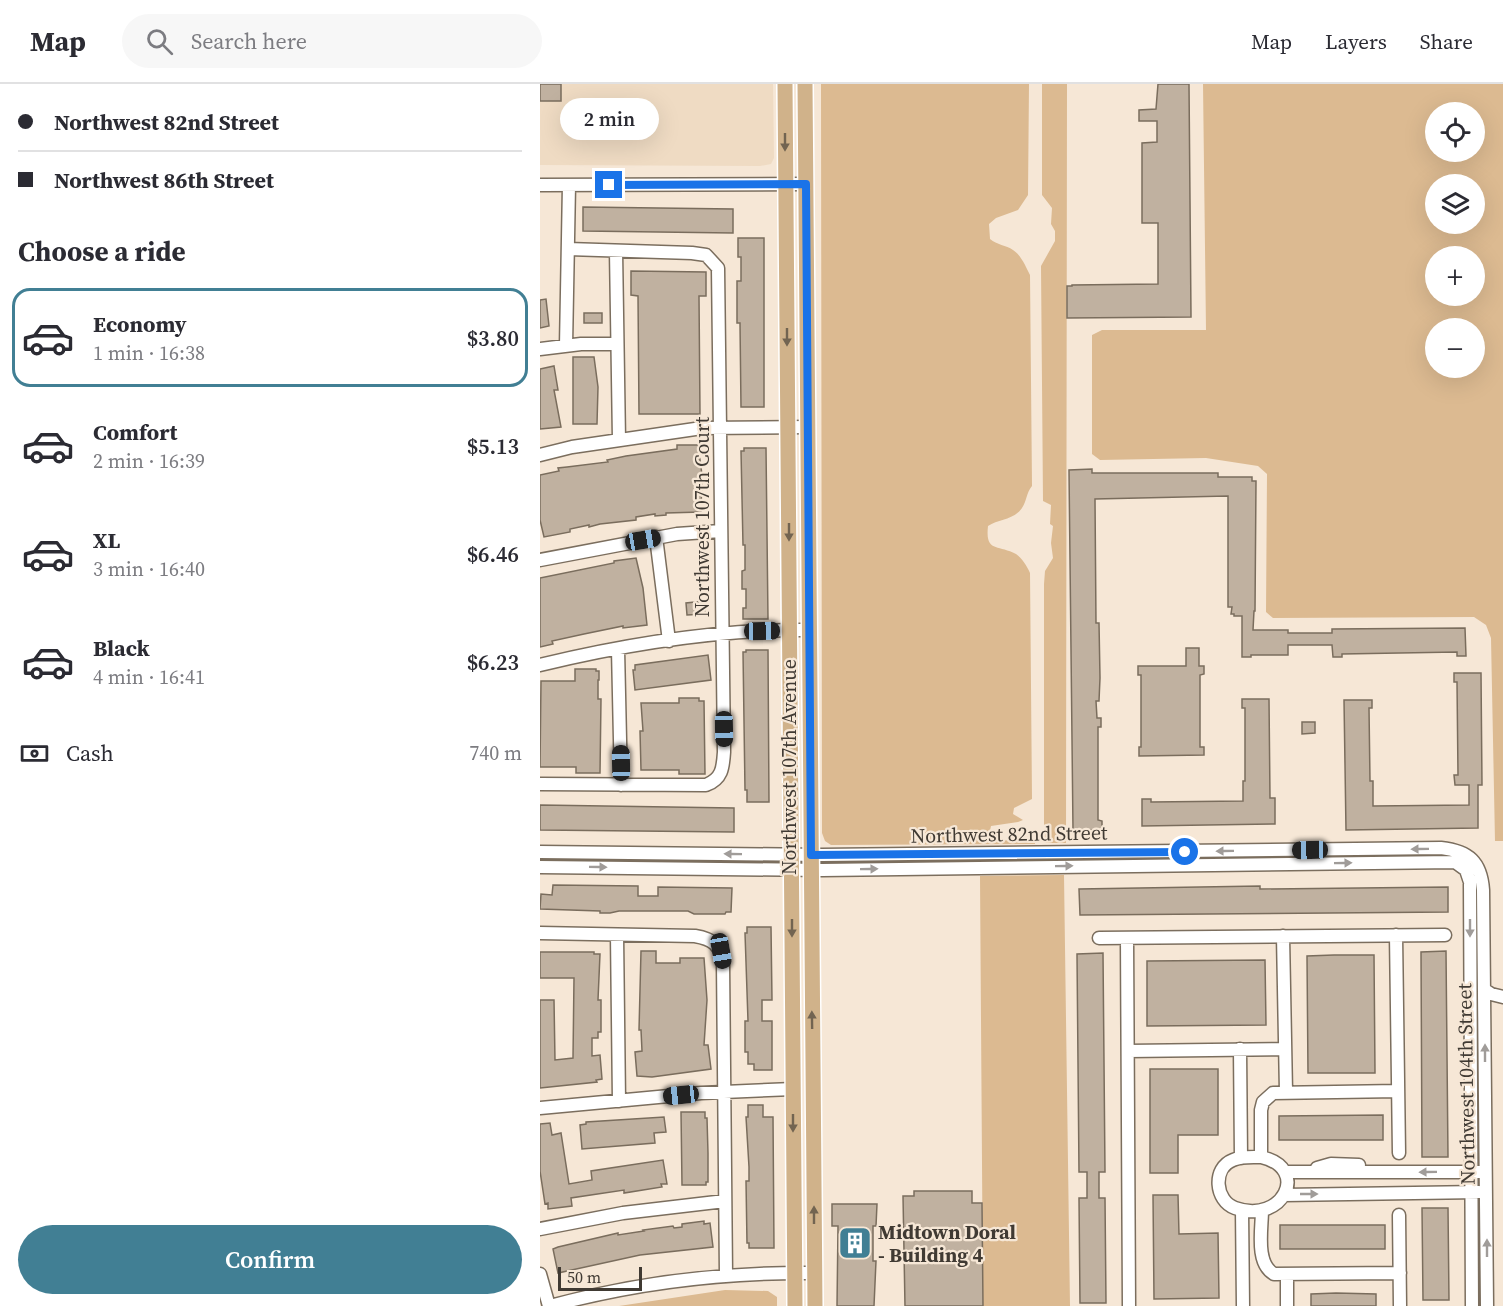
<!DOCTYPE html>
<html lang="en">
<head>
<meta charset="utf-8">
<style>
  body { margin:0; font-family:"Source Serif 4",serif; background:#f7f7f7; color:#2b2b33; height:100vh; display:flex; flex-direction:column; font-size:22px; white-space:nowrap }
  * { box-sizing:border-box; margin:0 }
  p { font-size:20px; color:#7c7c81 }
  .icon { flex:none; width:33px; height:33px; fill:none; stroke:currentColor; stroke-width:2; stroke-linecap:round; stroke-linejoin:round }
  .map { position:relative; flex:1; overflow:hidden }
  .details { display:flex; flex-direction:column; background:#fff; width:540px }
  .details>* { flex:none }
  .banner { display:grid; align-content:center; height:132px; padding:0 18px; background:#fff }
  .fabs { position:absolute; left:885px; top:18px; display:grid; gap:12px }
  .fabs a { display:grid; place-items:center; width:60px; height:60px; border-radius:50%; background:#fff; box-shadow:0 6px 24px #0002; font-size:30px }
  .scale { position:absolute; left:18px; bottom:15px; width:84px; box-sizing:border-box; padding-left:6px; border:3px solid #403a33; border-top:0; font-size:16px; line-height:21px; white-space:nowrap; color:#403a33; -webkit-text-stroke:4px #f6e7d6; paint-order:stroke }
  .end { position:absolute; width:27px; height:27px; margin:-14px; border:8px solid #1a73e8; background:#fff; box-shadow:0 0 0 3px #fff }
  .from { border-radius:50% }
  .bubble { position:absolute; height:42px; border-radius:21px; background:#fff; box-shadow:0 6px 24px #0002; font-size:20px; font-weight:600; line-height:42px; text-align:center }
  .car { position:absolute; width:18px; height:36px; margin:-18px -9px; border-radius:8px; box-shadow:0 0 4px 2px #0007; background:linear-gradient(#222 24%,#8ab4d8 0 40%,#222 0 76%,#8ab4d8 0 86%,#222 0) }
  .banner b { display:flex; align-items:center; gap:21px; height:57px; font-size:22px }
  .banner b+b { border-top:2px solid #e1e1e2 }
  .banner i { width:15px; height:15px; background:#2b2b33 }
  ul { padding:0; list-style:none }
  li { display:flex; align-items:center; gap:18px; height:99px; margin:0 12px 9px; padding:0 6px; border:3px solid transparent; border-radius:18px }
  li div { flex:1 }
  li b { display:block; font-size:22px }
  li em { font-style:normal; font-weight:600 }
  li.current { border-color:#417f94 }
  li>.icon { width:54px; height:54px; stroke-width:1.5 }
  h2 { padding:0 18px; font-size:27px; line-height:72px }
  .pay { display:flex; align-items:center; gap:15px; height:66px; padding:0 18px; font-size:22px }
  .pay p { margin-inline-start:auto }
  .button { display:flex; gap:12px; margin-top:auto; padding:12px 18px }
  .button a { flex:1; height:69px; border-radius:36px; background:#417f94; color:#fff; font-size:24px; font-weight:600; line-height:69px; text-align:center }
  header { display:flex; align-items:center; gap:36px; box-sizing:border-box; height:84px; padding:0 30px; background:#fff; border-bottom:2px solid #e1e1e2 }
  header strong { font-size:28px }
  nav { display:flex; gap:33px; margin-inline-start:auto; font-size:21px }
  .search { width:420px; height:54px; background:#f7f7f7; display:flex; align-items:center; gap:15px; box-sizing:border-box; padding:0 21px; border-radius:33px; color:#7c7c81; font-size:22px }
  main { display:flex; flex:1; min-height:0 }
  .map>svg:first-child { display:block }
</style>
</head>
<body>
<header>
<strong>Map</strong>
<div class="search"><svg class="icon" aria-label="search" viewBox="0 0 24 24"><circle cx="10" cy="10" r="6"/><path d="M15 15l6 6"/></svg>Search here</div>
<nav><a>Map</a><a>Layers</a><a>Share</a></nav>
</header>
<main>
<section class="details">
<div class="banner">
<b><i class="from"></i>Northwest 82nd Street</b>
<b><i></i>Northwest 86th Street</b>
</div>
<h2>Choose a ride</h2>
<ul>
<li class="current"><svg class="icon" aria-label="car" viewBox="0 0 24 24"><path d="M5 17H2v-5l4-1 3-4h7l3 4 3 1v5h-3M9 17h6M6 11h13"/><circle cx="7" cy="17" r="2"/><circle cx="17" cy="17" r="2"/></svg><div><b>Economy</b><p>1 min · 16:38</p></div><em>$3.80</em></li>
<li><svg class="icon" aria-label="car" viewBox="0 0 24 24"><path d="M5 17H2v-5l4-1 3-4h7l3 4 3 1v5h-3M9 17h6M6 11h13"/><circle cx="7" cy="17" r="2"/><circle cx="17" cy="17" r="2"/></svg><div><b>Comfort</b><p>2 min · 16:39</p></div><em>$5.13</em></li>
<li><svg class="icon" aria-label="car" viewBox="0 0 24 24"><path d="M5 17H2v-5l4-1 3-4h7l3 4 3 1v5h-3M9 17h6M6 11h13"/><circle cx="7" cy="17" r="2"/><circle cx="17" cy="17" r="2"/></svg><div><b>XL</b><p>3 min · 16:40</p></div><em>$6.46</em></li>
<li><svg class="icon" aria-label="car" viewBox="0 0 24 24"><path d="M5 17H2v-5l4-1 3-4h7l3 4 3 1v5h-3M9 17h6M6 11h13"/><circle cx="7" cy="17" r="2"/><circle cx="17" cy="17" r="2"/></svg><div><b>Black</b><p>4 min · 16:41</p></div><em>$6.23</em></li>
</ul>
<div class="pay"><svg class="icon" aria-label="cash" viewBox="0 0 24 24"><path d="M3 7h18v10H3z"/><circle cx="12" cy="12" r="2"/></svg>Cash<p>740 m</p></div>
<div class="button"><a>Confirm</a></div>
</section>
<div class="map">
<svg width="963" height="1222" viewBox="0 0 963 1222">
  <rect width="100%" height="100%" fill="#f6e7d6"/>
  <path fill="#efdbc3" d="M0,0H233L234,74L231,80L220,82L0,81Z"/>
  <path fill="#dcba91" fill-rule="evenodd" d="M281,0H489L488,111L478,126L456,134L449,140L450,155C457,161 466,161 473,166C481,171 486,183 490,191L492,402C486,409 487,417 482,424C474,436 459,435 448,442C445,469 458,460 476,470C482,474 487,482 490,489L492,715L474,724L473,730L483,736L478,738L451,742L449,751L452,757L475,756L495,751V760L291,761L285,757L282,749Z
    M502,0H527L526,759H504V500L505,487L513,474L511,459L513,442L510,440L511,421L503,417L501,182L515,157V147L511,140L512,124L502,111Z
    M663,0H963V757H955L951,554L946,541L934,533L733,534L726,528L727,390L718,382L666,374L560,376L552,370V251L562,246H666ZM934,28V68H896V28ZM934,100V140H896V100ZM896,172H934V212H896ZM896,244H934V284H896Z
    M524,791L530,1222H443L440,792Z
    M185,1206L228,1207L237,1213V1222H79Z"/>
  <path fill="#c0b1a0" stroke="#7a6d5d" stroke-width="1.5" d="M0,0H21V17H0Z
    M618,0H649L651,233L527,234V202H532V201L618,200V139H602V59L617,58V37H599V26L616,25Z
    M43,123L193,125V149L43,147Z
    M198,154H224V323H201L200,239H197V197H201V173H198Z
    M91,187L166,188V212H159L160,330H99L98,212L91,211Z
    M6,215L9,242L0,244V216Z
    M44,229H62V239H44Z
    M33,273H54L58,303L57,340H33Z
    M14,282L18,306H14L21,343L0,345V285Z
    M137,361H158L162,391L161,428L126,429V431L115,432V430L96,433V436L60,440L49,443V441L30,445V448L4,453L0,436V391L19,387L18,384L27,383L68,378L67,376L86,372L137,365Z
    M204,364H226L228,535H203V524H206V505H202V487L205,486V461H203L201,367H204Z
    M552,385V389H678V393H712V397H716L715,527H714L713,546H748V549H792V545L925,544L926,572H917V568L802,570V573H793L792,561H748V571H711V573H702V532H694V530H691L692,523H688V412L555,415L556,539H559L560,594L559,617H556L557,634H561V643H558V736L562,737V746H533L529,386Z
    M96,474L103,504L107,541L83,544V542L44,550L12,557L13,560L0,563V494L74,479V477Z
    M164,517L165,530L147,531L146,519Z
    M646,564H659V582H664V590L660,591V663H664V671L599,672V663H601V591H598V582H646Z
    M206,566H228L229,718H207V706H205L203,568H206Z
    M168,571L171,596L95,606L93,586H95V581Z
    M35,585H56V587H59V596H58V615H61L60,689H36V683H0L1,597H35Z
    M914,589H941L942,701H938V744L806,746L804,616H832V624H829L830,697H833V722L929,721V701H915L914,691H918L917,598H914Z
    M139,614H159V617H164L165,690H139V686H101L100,647H103L101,619H139Z
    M702,615H729L730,714H735V740L602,742V715H611V718L703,717V697H705V624H702Z
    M762,638H775V649L762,650Z
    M0,721L194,724V748L0,746Z
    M13,801L98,802V812H118V803L192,804L191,828H186L185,830H154L148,827H79L70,829H60V827L0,825L1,810L12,811Z
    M720,802V805L908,803V828L540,831L539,805Z
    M207,843H231L232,916H222V937H232V986H214V980H208V968H205V937H208L205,849H207Z
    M101,867H116V879H140V874H164L167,916L164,961H168L171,985L112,993L97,992L95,968L102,967L101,946H99Z
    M906,867L908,1073H882L881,868Z
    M0,868H54V870H60L58,916H61V948H58V954H52V972L60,971L62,995L56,996L57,998L0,1004V916H14L15,976L33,974L34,894H0Z
    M563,869L565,1088H559V1114H565L566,1219H540L539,1114H547V1088H539L537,870Z
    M794,871H834L835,989H768L767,872Z
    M725,876L726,941L607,942V877Z
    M610,985H678V1051H638V1089H610Z
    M208,1021H223V1033H233L234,1164H209V1159H207L206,1097H209V1083L206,1033H208Z
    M141,1028H165V1034H167L168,1069V1098H166V1101H142Z
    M843,1031V1056H739V1032Z
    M124,1033L126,1048L114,1049L115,1059L42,1065L40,1041L46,1040V1038Z
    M10,1039L12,1051L21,1049L29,1100L52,1096L51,1087L123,1076L127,1100H121L122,1103L84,1109V1106L31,1114L32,1122L8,1125V1119L5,1120L0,1087V1040Z
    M374,1107H432V1119H442L443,1222H365L363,1112H374Z
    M613,1111H638L639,1150L678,1149L679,1214L614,1215Z
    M292,1120H337L336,1142H333V1177H336L334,1222H297L298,1142H292Z
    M882,1124H908L909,1216H883Z
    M164,1137V1140L170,1139L173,1163L100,1171L18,1189L13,1165L18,1163L78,1149V1151L104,1147L103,1146L133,1142L134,1144L142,1143V1140Z
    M740,1141H845V1165H740Z
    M796,1209L836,1210V1222H771V1210Z"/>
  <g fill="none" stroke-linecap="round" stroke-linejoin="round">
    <defs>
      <path id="minor" d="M0,101L266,100
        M76,167L79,356
        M26,262L29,101
        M0,265L41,260H77
        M0,371L32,363L162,344L268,343
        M116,453L129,557
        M0,476L137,450L181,447
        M78,565L81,701
        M0,581C87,560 180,545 270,546
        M0,700L166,701C182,695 183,684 184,668L178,184L166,171L152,169L28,165
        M0,768L282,771L901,764C929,767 941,778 943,806L947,1222
        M0,783L282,786L915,778L926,786L930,798L932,1222
        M0,849L155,852C173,855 180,861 183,879L186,1192
        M77,851L79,1017
        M856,851L859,1069
        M743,852L746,1008
        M559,854L905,851
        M587,854L589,1222
        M945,906L951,910L963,913
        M700,965L701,1074
        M588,967L745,965
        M0,1024L161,1009L253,1005
        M721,1073C771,1084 743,1141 695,1124C675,1117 672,1084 693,1076C701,1072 712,1073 721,1073Z
        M721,1073V1026L723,1018L733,1009L858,1007
        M777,1084L791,1080L819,1081
        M745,1088H939
        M744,1111L939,1108
        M702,1126L703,1222
        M722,1126C722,1145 715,1179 734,1190L860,1189
        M859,1131L860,1222
        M0,1145L83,1129L185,1117
        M0,1190L9,1222
        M747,1190V1222
        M10,1222C95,1199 187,1188 275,1189"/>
      <path id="major" d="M245,0L255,1222
        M265,0L275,1222"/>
    </defs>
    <use href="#minor" stroke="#7b6e5e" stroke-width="15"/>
    <use href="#major" stroke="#fff" stroke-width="18"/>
    <use href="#minor" stroke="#fff" stroke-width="12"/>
    <use href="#major" stroke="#d0b28a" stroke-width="15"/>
  </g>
  <defs><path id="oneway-solid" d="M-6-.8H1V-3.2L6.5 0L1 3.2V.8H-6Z" transform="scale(1.5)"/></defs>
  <g fill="#726451">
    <use href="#oneway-solid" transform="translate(245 58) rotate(90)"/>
    <use href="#oneway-solid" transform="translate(247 253) rotate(90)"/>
    <use href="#oneway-solid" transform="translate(249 448) rotate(90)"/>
    <use href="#oneway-solid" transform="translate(252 844) rotate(90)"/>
    <use href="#oneway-solid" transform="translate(272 936) rotate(-91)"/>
    <use href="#oneway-solid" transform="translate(253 1039) rotate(90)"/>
    <use href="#oneway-solid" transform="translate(274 1131) rotate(-90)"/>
  </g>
  <g fill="#a09c99">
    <use href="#oneway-solid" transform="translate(880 765) rotate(179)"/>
    <use href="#oneway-solid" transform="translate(685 767) rotate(179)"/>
    <use href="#oneway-solid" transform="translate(193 770) rotate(-179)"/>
    <use href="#oneway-solid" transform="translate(803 779) rotate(-1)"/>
    <use href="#oneway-solid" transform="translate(524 782) rotate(-1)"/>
    <use href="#oneway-solid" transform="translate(58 783) rotate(1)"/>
    <use href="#oneway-solid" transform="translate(329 785) rotate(-1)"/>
    <use href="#oneway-solid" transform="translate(930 844) rotate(90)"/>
    <use href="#oneway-solid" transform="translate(945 969) rotate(-90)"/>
    <use href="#oneway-solid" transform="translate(888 1088) rotate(179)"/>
    <use href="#oneway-solid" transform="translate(769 1110)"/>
    <use href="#oneway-solid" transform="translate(947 1164) rotate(-90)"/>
  </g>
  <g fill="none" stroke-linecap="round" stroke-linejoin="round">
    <path stroke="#1a73e8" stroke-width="8" d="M69,101L266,100L271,771L645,768"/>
  </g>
  <defs>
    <symbol id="building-square" viewBox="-11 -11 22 22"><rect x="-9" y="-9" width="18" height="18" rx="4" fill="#417f94" stroke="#f6e7d6"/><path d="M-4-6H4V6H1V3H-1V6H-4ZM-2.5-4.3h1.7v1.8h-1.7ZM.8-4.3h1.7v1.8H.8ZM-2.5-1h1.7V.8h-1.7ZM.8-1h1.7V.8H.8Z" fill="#fff"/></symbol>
  </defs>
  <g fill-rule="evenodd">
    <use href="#building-square" x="296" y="1140" width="38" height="38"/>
  </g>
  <g text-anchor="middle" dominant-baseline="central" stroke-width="4.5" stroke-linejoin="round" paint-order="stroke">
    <g font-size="20" fill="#403a33" stroke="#f6e7d6">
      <text transform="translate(162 433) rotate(-90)">Northwest 107th Court</text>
      <text transform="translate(249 683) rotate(-90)">Northwest 107th Avenue</text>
      <text transform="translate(469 750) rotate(-1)">Northwest 82nd Street</text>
      <text transform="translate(926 1000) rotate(-91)">Northwest 104th Street</text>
    </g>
    <g font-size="20" font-weight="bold" fill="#403a33" stroke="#f6e7d6" text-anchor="start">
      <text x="338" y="1148">Midtown Doral<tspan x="338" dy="23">- Building 4</tspan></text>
    </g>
  </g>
</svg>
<div class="fabs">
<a><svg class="icon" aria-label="locate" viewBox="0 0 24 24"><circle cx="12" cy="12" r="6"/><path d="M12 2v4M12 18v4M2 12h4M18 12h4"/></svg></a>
<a><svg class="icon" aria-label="layers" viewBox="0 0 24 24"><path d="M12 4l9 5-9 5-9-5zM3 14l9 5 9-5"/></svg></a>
<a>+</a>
<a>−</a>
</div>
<div class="scale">50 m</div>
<i class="end from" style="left:645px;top:768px"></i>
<i class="end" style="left:69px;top:101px"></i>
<div class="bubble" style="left:20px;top:14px;width:99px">2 min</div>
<i class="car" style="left:103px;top:456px;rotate:80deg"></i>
<i class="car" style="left:222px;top:547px;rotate:89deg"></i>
<i class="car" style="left:184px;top:645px;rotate:179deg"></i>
<i class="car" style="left:81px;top:679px;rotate:359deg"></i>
<i class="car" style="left:770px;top:766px;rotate:269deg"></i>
<i class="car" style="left:181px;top:867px;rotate:170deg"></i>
<i class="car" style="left:141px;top:1011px;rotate:264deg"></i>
</div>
</main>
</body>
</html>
